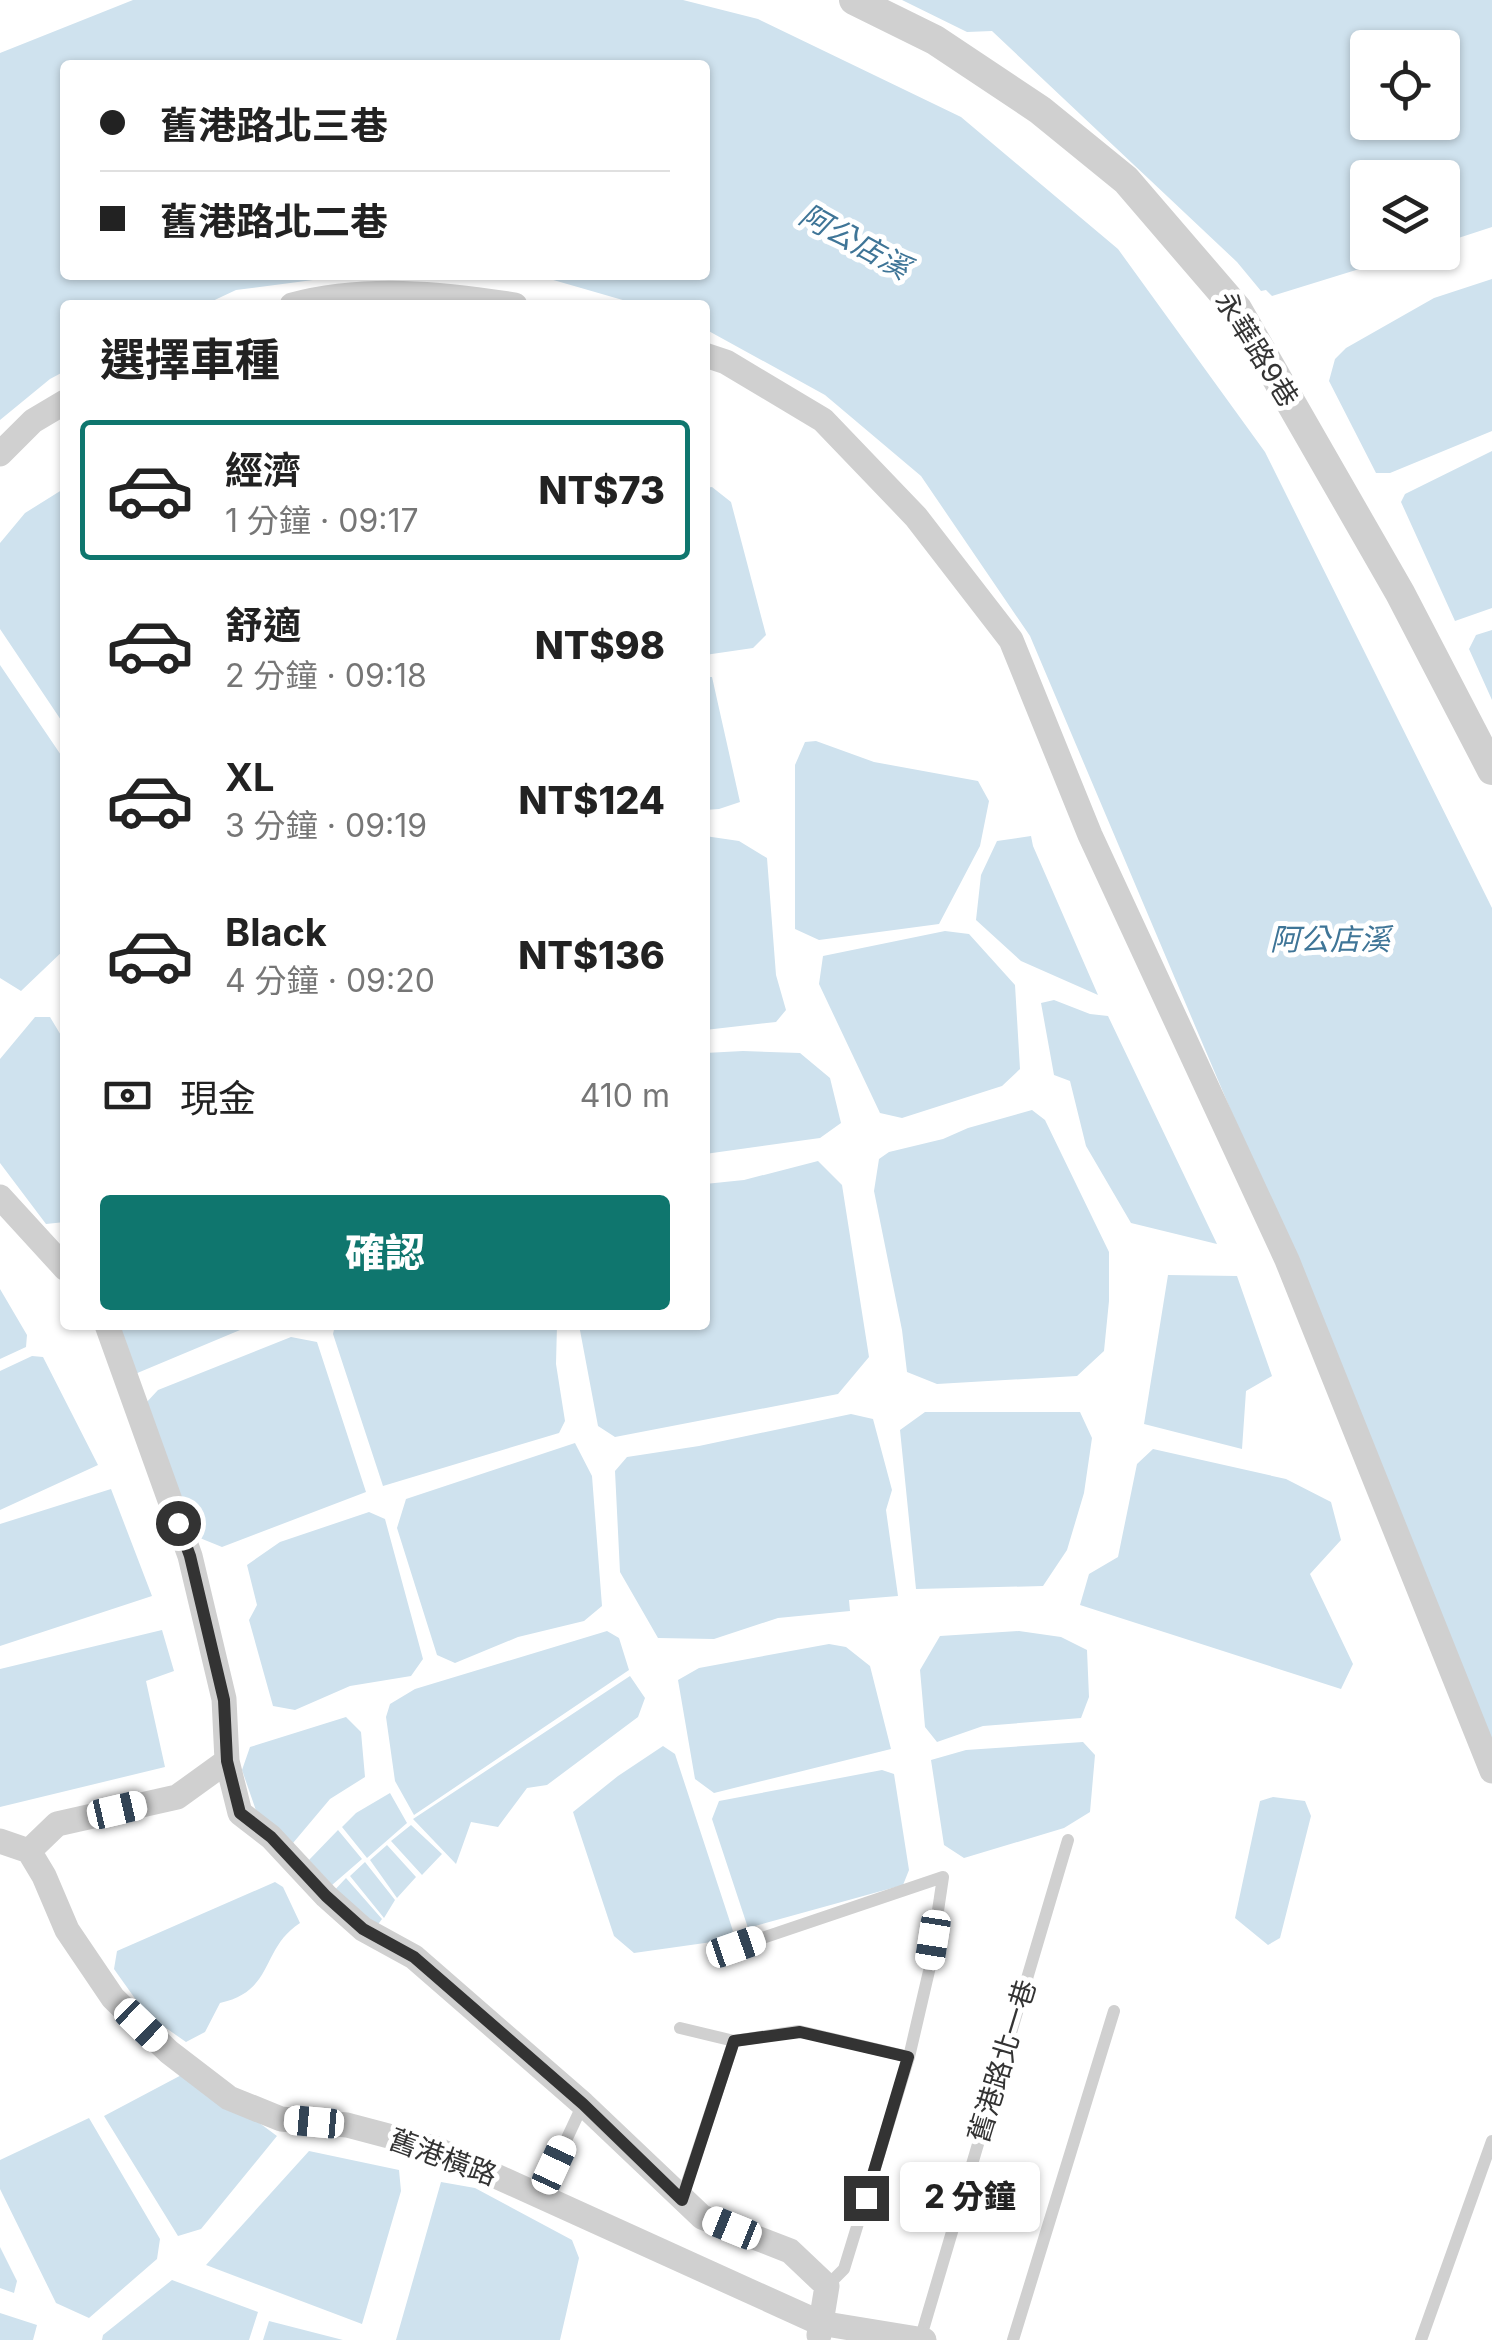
<!DOCTYPE html>
<html lang="zh-TW">
<head>
<meta charset="utf-8">
<style>
  body { margin:0; font-family:Inter,"Noto Sans TC",sans-serif; background:#f6f6f6; color:#222; height:100vh; display:flex; flex-direction:column; font-size:38px; white-space:nowrap }
  * { box-sizing:border-box; margin:0 }
  p { font-size:32px; color:#767676 }
  .icon { flex:none; width:55px; height:55px; fill:none; stroke:currentColor; stroke-width:2; stroke-linecap:round; stroke-linejoin:round }
  .map { position:relative; flex:1; overflow:hidden }
  .drawer { position:absolute; left:60px; top:300px; width:650px; height:1030px; display:flex; flex-direction:column; background:#fff; border-radius:10px; box-shadow:0 2px 8px #0004 }
  .drawer>* { flex:none }
  .guide { position:absolute; left:60px; top:60px; width:650px; height:220px; border-radius:10px; box-shadow:0 2px 8px #0004; display:grid; align-content:center; height:220px; padding:0 40px; background:#fff }
  .controls { position:absolute; left:1350px; top:30px; display:grid; gap:20px }
  .controls a { display:grid; place-items:center; width:110px; height:110px; border-radius:10px; background:#fff; box-shadow:0 2px 8px #0004; font-size:50px }
  .end { position:absolute; width:45px; height:45px; margin:-22px; border:12px solid #333; background:#fff; box-shadow:0 0 0 5px #fff }
  .from { border-radius:50% }
  .bubble { position:absolute; height:70px; border-radius:10px; background:#fff; box-shadow:0 2px 8px #0004; font-size:32px; font-weight:800; line-height:70px; text-align:center }
  .car { position:absolute; width:30px; height:60px; margin:-30px -15px; border-radius:12px; box-shadow:0 0 8px 2px #0007; background:linear-gradient(#fff 24%,#345 0 40%,#fff 0 76%,#345 0 86%,#fff 0) }
  .guide b { display:flex; align-items:center; gap:35px; height:95px; font-size:38px }
  .guide b+b { border-top:2px solid #e0e0e0 }
  .guide i { width:25px; height:25px; background:#222 }
  ul { padding:0; list-style:none }
  li { display:flex; align-items:center; gap:30px; height:140px; margin:0 20px 15px; padding:0 20px; border:5px solid transparent; border-radius:10px }
  li div { flex:1 }
  li b { display:block; font-size:38px }
  li em { font-style:normal; font-weight:800 }
  li.selected { border-color:#0f766e }
  li>.icon { width:90px; height:90px; stroke-width:1.5 }
  h2 { padding:0 40px; font-size:45px; line-height:120px }
  .pay { display:flex; align-items:center; gap:25px; height:110px; padding:0 40px; font-size:38px }
  .pay p { margin-inline-start:auto }
  .button { display:flex; gap:20px; margin-top:auto; padding:20px 40px }
  .button a { flex:1; height:115px; border-radius:10px; background:#0f766e; color:#fff; font-size:40px; font-weight:800; line-height:115px; text-align:center }
  .map>svg:first-child { display:block }
</style>
</head>
<body>
<div class="map">
<svg width="1492" height="2340" viewBox="0 0 1492 2340">
  <rect width="100%" height="100%" fill="#fff"/>
  <path fill="#cfe2ee" fill-rule="evenodd" d="M133,0H683L758,19L961,117L1118,249L1265,452L1492,908V1748L1279,1224L1030,636L921,476L825,395L705,329V305H640L536,275H705V65H65V275H351L236,290L204,305H65V371L50,379L0,420V53Z
    M902,0H1492V227L1443,243L1442,178H1368V252L1411,253L1272,296L1266,290L1261,291L1237,262L992,31L967,32ZM1368,48H1442V122H1368Z
    M1492,279V431L1390,473H1376L1329,381L1335,359L1346,348L1434,298Z
    M1492,451V608L1455,621L1401,502L1405,494Z
    M712,487L731,502L766,635L753,648L705,655V488Z
    M65,488V726L0,629V543L25,513Z
    M1492,630V700L1469,649L1476,635Z
    M0,665L65,761V949L21,991L0,978Z
    M705,677H712L740,802L719,809L705,810Z
    M816,741L874,762L978,781L989,801L980,846L939,924L819,940L795,929V765L805,742Z
    M705,836L739,841L767,858L776,975L786,1010L776,1022L705,1030Z
    M1031,836L1033,846L1098,995L1021,961L976,920L981,875L997,841Z
    M945,931L969,934L1015,985L1020,1069L1002,1086L902,1118L880,1113L819,984L823,956Z
    M1054,1000L1090,1014L1108,1016L1217,1244L1131,1223L1086,1146L1070,1081L1054,1075L1041,1003Z
    M35,1017H50L65,1042V1222L46,1224L0,1163V1059Z
    M743,1051L800,1053L830,1078L841,1123L820,1138L705,1154V1053Z
    M1032,1110L1045,1120L1109,1252V1301L1104,1351L1077,1376L937,1384L907,1372L902,1330L874,1191L879,1159L889,1152L943,1139L968,1128Z
    M818,1161L842,1185L869,1357L838,1394L615,1437L598,1426L579,1325H705V1184L744,1180Z
    M1168,1275L1237,1276L1272,1376L1246,1391L1242,1449L1144,1424Z
    M0,1289L27,1335L26,1347L0,1359Z
    M110,1325H252L135,1374Z
    M335,1325H557L556,1364L565,1421L559,1433L383,1486L333,1334Z
    M291,1337L317,1342L366,1492L222,1547L190,1534L145,1404L158,1390Z
    M32,1356L43,1357L98,1465L0,1510V1371Z
    M925,1412H1080L1092,1438L1084,1493L1067,1550L1043,1586L916,1589L900,1430Z
    M851,1414L873,1419L892,1490L886,1510L898,1596L849,1600L850,1611L778,1618L714,1639L658,1638L620,1572L615,1471L627,1457L699,1446Z
    M575,1443L592,1476L602,1606L584,1621L518,1637L455,1663L437,1655L397,1528L406,1499Z
    M1153,1449L1286,1479L1331,1502L1341,1540L1310,1574L1353,1664L1341,1689L1080,1605L1089,1574L1118,1557L1137,1464Z
    M111,1489L152,1596L0,1646V1524Z
    M369,1512L385,1519L423,1659L411,1676L350,1686L295,1710L273,1706L249,1620L257,1605L247,1565L280,1542Z
    M162,1630L174,1671L146,1681L165,1767L0,1807V1669Z
    M607,1631L619,1638L629,1670L414,1815L395,1781L386,1717L390,1704L415,1689Z
    M1019,1631L1061,1637L1087,1650L1089,1697L1081,1718L983,1726L937,1742L925,1727L920,1670L940,1636Z
    M829,1644L846,1647L870,1666L891,1749L714,1793L695,1779L678,1680L699,1668Z
    M630,1676L645,1698L638,1717L547,1785L527,1788L498,1827L471,1822L456,1864L413,1819Z
    M346,1717L361,1732L365,1777L330,1799L293,1843L261,1825L242,1770L250,1747Z
    M1083,1742L1095,1755L1090,1812L1064,1828L964,1858L944,1845L931,1760L966,1750Z
    M663,1746L675,1754L733,1931L726,1940L634,1953L614,1936L573,1812L618,1776Z
    M882,1770L894,1774L909,1870L903,1885L748,1928L712,1819L719,1801Z
    M390,1793L407,1823L367,1858L342,1827L356,1813Z
    M1273,1797L1305,1801L1311,1816L1280,1938L1268,1945L1235,1918L1260,1801Z
    M411,1825L442,1854L422,1875L391,1841Z
    M338,1830L362,1859L332,1885L309,1860Z
    M387,1845L416,1877L397,1898L370,1860Z
    M365,1862L395,1900L384,1918L350,1876Z
    M346,1878L382,1919L373,1931L330,1895Z
    M275,1882L283,1887L300,1923C260,1949 275,1991 220,2003L205,2032L186,2042L146,2014L114,1969L117,1951Z
    M189,2071L277,2136L201,2229L178,2236L104,2116Z
    M89,2118L160,2239L157,2259L89,2318L56,2303L0,2189V2160Z
    M309,2151L399,2170L401,2191L362,2324L206,2265Z
    M441,2182L475,2188L572,2240L579,2258L560,2340H396Z
    M0,2247L17,2281L14,2293L0,2288Z
    M172,2280L258,2312L249,2340H102L103,2335Z
    M0,2313L37,2325L33,2340H0Z
    M269,2321L343,2340H263Z"/>
  <g fill="none" stroke-linecap="round" stroke-linejoin="round">
    <path stroke="#d0d0d0" stroke-width="12" d="M736,1947L943,1877L929,1971L909,2057L844,2269L827,2286
      M680,2028L734,2041L799,2031L909,2057
      M540,2196L583,2104
      M682,2198L734,2041
      M920,2340L1068,1840
      M1013,2340L1114,2011
      M1421,2340L1492,2141"/>
    <path stroke="#d0d0d0" stroke-width="25" d="M292,305C363,286 442,293 515,305
      M705,355L726,362L823,420L916,517L1011,640L1090,835L1287,1260L1492,1771
      M0,454L33,421L65,402
      M0,1197L65,1268
      M227,1761L240,1813L271,1837L326,1896L363,1929L414,1957L583,2104L702,2217L790,2251L827,2286L819,2335
      M0,1841L29,1851L44,1876L67,1930L113,1998L169,2052L229,2098L281,2119L347,2125L434,2148L820,2323L924,2340
      M29,1851L57,1824L177,1797L227,1761L224,1699L190,1556L107,1325"/>
    <path stroke="#d0d0d0" stroke-width="30" d="M854,0L935,40L1040,110L1126,180L1237,309L1400,593L1492,770"/>
  </g>
  <g fill="none" stroke-linecap="round" stroke-linejoin="round">
    <path stroke="#333" stroke-width="12" d="M178,1523L190,1556L224,1700L227,1761L240,1813L271,1837L326,1896L363,1929L414,1957L583,2104L682,2200L734,2041L800,2032L908,2057L866,2198"/>
  </g>
  <g text-anchor="middle" dominant-baseline="central" stroke-width="10" stroke-linejoin="round" paint-order="stroke">
    <g font-size="28" fill="#333" stroke="#fff">
      <text transform="translate(1257 349) rotate(58)">永華路9巷</text>
      <text transform="translate(1002 2061) rotate(-73)">舊港路北一巷</text>
      <text transform="translate(443 2157) rotate(20)">舊港橫路</text>
    </g>
    <g font-size="30" font-style="italic" fill="#3f7597" stroke="#fff">
      <text transform="translate(855 241) rotate(29)">阿公店溪</text>
      <text x="1330" y="939">阿公店溪</text>
    </g>
  </g>
</svg>
<div class="controls">
<a><svg class="icon" aria-label="locate" viewBox="0 0 24 24"><circle cx="12" cy="12" r="6"/><path d="M12 2v4M12 18v4M2 12h4M18 12h4"/></svg></a>
<a><svg class="icon" aria-label="layers" viewBox="0 0 24 24"><path d="M12 4l9 5-9 5-9-5zM3 14l9 5 9-5"/></svg></a>
</div>
<i class="end from" style="left:178px;top:1523px"></i>
<i class="end" style="left:866px;top:2198px"></i>
<div class="bubble" style="left:900px;top:2162px;width:140px">2 分鐘</div>
<i class="car" style="left:117px;top:1810px;rotate:77deg"></i>
<i class="car" style="left:933px;top:1940px;rotate:189deg"></i>
<i class="car" style="left:736px;top:1947px;rotate:71deg"></i>
<i class="car" style="left:141px;top:2025px;rotate:134deg"></i>
<i class="car" style="left:314px;top:2122px;rotate:275deg"></i>
<i class="car" style="left:554px;top:2165px;rotate:25deg"></i>
<i class="car" style="left:732px;top:2228px;rotate:292deg"></i>
<div class="guide">
<b><i class="from"></i>舊港路北三巷</b>
<b><i></i>舊港路北二巷</b>
</div>
<section class="drawer">
<h2>選擇車種</h2>
<ul>
<li class="selected"><svg class="icon" aria-label="car" viewBox="0 0 24 24"><path d="M5 17H2v-5l4-1 3-4h7l3 4 3 1v5h-3M9 17h6M6 11h13"/><circle cx="7" cy="17" r="2"/><circle cx="17" cy="17" r="2"/></svg><div><b>經濟</b><p>1 分鐘 · 09:17</p></div><em>NT$73</em></li>
<li><svg class="icon" aria-label="car" viewBox="0 0 24 24"><path d="M5 17H2v-5l4-1 3-4h7l3 4 3 1v5h-3M9 17h6M6 11h13"/><circle cx="7" cy="17" r="2"/><circle cx="17" cy="17" r="2"/></svg><div><b>舒適</b><p>2 分鐘 · 09:18</p></div><em>NT$98</em></li>
<li><svg class="icon" aria-label="car" viewBox="0 0 24 24"><path d="M5 17H2v-5l4-1 3-4h7l3 4 3 1v5h-3M9 17h6M6 11h13"/><circle cx="7" cy="17" r="2"/><circle cx="17" cy="17" r="2"/></svg><div><b>XL</b><p>3 分鐘 · 09:19</p></div><em>NT$124</em></li>
<li><svg class="icon" aria-label="car" viewBox="0 0 24 24"><path d="M5 17H2v-5l4-1 3-4h7l3 4 3 1v5h-3M9 17h6M6 11h13"/><circle cx="7" cy="17" r="2"/><circle cx="17" cy="17" r="2"/></svg><div><b>Black</b><p>4 分鐘 · 09:20</p></div><em>NT$136</em></li>
</ul>
<div class="pay"><svg class="icon" aria-label="cash" viewBox="0 0 24 24"><path d="M3 7h18v10H3z"/><circle cx="12" cy="12" r="2"/></svg>現金<p>410 m</p></div>
<div class="button"><a>確認</a></div>
</section>
</div>
</body>
</html>
